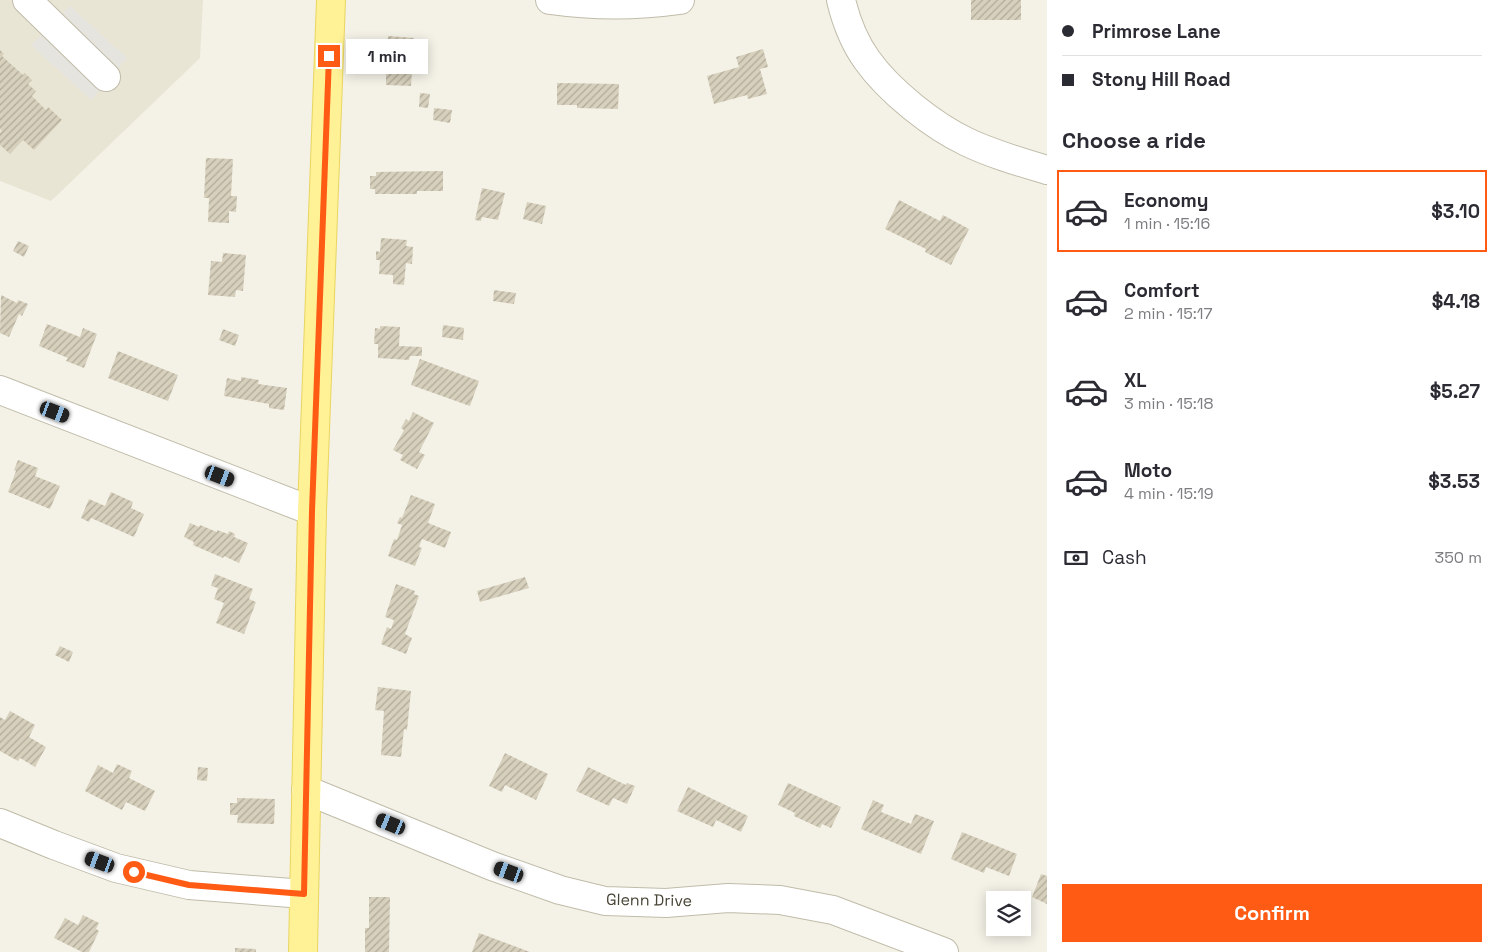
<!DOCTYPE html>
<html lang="en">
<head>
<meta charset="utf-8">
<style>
  body { margin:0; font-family:"Space Grotesk",sans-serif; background:#f7f7f7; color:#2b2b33; height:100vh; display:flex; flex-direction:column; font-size:19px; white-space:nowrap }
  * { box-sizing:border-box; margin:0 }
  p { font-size:16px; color:#7c7c81 }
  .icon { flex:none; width:28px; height:28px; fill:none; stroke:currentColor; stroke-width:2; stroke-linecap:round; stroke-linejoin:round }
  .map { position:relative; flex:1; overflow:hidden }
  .panel { display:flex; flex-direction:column; background:#fff; width:450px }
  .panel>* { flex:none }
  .banner { display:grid; align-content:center; height:110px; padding:0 15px; background:#fff }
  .buttons { position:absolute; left:986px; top:891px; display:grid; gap:10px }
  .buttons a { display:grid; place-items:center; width:45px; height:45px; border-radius:0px; background:#fff; box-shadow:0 2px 12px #0003; font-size:25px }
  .end { position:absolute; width:22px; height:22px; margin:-11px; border:6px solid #ff5b14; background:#fff; box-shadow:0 0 0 2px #fff }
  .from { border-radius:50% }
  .bubble { position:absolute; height:35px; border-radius:0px; background:#fff; box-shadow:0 2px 12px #0003; font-size:16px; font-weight:600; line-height:35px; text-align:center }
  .car { position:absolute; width:15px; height:30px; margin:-15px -8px; border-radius:6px; box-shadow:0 0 4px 1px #0007; background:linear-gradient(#222 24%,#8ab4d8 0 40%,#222 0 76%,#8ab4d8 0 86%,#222 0) }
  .banner b { display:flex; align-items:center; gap:18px; height:48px; font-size:19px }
  .banner b+b { border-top:1px solid #e1e1e2 }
  .banner i { width:12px; height:12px; background:#2b2b33 }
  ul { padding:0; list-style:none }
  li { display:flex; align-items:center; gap:15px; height:82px; margin:0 10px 8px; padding:0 5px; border:2px solid transparent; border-radius:0px }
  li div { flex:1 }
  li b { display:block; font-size:19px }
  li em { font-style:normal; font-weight:600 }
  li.current { border-color:#ff5b14 }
  li>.icon { width:45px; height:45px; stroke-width:1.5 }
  h2 { padding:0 15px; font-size:22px; line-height:60px }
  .pay { display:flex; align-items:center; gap:12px; height:55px; padding:0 15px; font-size:19px }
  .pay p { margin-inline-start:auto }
  .cta { display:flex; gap:10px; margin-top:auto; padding:10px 15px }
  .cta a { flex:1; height:58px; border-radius:0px; background:#ff5b14; color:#fff; font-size:20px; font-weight:600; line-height:58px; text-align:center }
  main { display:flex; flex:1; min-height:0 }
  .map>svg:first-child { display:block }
</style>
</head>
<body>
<main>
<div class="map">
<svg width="1047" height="952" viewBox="0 0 1047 952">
  <defs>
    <pattern id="building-hatch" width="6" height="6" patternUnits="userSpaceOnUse" patternTransform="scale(1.25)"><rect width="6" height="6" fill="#d7d0bc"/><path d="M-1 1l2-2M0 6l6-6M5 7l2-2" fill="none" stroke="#b0aa9a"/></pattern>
  </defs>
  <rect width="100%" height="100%" fill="#f4f2e7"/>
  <path fill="#e9e5d5" d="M0,0H203L200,58L51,201L0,181Z"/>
  <path fill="#e5e4df" d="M70,6L127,58L91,100L31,45Z"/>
  <path fill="url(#building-hatch)" d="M971,0H1021V20H971Z
    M388,36L414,38L411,86L386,85V71L381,70L382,51H387Z
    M763,49L768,67L760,69L767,94L748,99L747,95L714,104L707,76L739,67L736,57Z
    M0,50L4,54L2,56L23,75L25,73L32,80L28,84L36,91L32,96L46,110L48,107L62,120L34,150L23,140L10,154L0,145V133L2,131L0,129Z
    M557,83L619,84L618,109L577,108V105H557Z
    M420,93L430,94L428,108L419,107Z
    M434,108L452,110L450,123L433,120Z
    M206,158L233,159L231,196H237L236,212L229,211V223L208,222L209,198H204Z
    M443,171V191H417V194H375V189H370V176H376V172Z
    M482,188L505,193L498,220L482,217L481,221L475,220Z
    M899,200L940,221L943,215L969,229L951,265L925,252L926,249L885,229Z
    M527,202L546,206L542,224L523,219Z
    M381,238L407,240L406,246L413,247L412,264L406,263L404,285L393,284V275L379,274L380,260H376V251L380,252Z
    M18,241L29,246L24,257L13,251Z
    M223,253L246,255L243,291L236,290L235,297L208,295L211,261L222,262Z
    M494,290L516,293L514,304L493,301Z
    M1,295L17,303L18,300L28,304L22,316L19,314L9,337L0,333Z
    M47,324L80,337L83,328L97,334L84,368L66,361L68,358L39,346Z
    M443,325L464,328L463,340L442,337Z
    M380,326L400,327L399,346L422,347V356H410L409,360L378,358V344H374L375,328L380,329Z
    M223,329L239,335L235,346L219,340Z
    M118,351L178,375L168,401L108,378Z
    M420,359L479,381L470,406L411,385Z
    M241,377L259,380L258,384L287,388L284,410L269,408V404L224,396L227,378L241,381Z
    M413,412L434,423L419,452L425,455L417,469L400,460L403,455L393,450L404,430L401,428L406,419L409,421Z
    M18,460L38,468L35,476L60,486L50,509L8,492L16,471L14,470Z
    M111,492L133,502L131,508L144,514L134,537L91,518L89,522L81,518L89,499L105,506Z
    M411,495L435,504L428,523L451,532L445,548L422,539L419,547L422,548L415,566L388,556L394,539L397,540L402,525L397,523L400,517L402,518Z
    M190,523L199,527L200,525L217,532V530L228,534L229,531L235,534L234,537L248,543L239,563L224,556L223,558L193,545L194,542L184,537Z
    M215,574L253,589L249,599L256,602L244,634L216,623L224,603L214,599L218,588L211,586Z
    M525,577L529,588L480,602L477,591Z
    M396,584L415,591L414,594L419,596L405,634L412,638L406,654L381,644L387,627L391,629L394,620L385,617Z
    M60,646L73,652L69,662L55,655Z
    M378,687L411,691L407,730L404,729L401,757L381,755L384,711L375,710Z
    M10,711L35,725L29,737L46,747L35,767L20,758L18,761L0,751V717L5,720Z
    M505,753L548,774L536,800L505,785L502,792L489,786Z
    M117,764L132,771L129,778L155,791L145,811L126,802L122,810L85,791L98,765L113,773Z
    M198,767L208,768L207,781L197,780Z
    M588,767L626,785L627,783L635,786L627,804L613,798L609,806L576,791Z
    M788,783L841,807L831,828L822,824L820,828L794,816L795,813L778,805Z
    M688,787L748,816L741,832L716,820L713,827L677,811Z
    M237,798L275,799L274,824L237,823L238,815H230V803H237Z
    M873,800L884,805L881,812L911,824L915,814L934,821L921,854L861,829Z
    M962,832L1017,854L1009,876L986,867L984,873L951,859Z
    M1041,874L1047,876V904L1032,897Z
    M369,897H390L389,952H365V928H369Z
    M83,915L99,923L96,929L99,931L89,952H82L54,938L65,918L78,925Z
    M479,933L530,952H472Z
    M235,948L256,949V952H235Z"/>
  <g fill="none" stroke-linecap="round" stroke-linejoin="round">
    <defs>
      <path id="minor" d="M27,0L106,77
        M550,0C593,6 637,6 680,0
        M841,0C846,21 854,42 867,60C889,91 933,126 967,142C992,154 1020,162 1047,170
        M0,390L312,511
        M306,790L492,866L560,890L605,901L666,903L728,898L780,900L833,910L944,952
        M0,823L54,845L116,868L189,885L304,894"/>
      <path id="major" d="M303,952L312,511L331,0"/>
    </defs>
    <use href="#minor" stroke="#c0bca9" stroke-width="30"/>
    <use href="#major" stroke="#e9d560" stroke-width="30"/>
    <use href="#minor" stroke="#fff" stroke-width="28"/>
    <use href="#major" stroke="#fff196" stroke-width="28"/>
  </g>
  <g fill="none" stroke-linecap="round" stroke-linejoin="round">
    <path stroke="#ff5b14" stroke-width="6" d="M134,872L189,885L304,894L312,511L329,56"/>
  </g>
  <g text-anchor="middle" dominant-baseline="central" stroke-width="4" stroke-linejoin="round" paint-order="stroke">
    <g font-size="16" fill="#484436" stroke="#fff">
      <text transform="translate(649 900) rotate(1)">Glenn Drive</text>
    </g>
  </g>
</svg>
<div class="buttons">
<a><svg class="icon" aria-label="layers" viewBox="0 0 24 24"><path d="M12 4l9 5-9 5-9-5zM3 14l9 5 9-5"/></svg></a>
</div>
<i class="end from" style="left:134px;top:872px"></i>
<i class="end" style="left:329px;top:56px"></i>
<div class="bubble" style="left:346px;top:39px;width:82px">1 min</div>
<i class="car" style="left:55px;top:412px;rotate:111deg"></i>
<i class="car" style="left:220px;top:476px;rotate:111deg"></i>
<i class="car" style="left:391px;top:824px;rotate:292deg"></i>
<i class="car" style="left:100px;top:862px;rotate:290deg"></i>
<i class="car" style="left:509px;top:872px;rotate:290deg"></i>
</div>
<section class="panel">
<div class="banner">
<b><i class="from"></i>Primrose Lane</b>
<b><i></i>Stony Hill Road</b>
</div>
<h2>Choose a ride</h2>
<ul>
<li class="current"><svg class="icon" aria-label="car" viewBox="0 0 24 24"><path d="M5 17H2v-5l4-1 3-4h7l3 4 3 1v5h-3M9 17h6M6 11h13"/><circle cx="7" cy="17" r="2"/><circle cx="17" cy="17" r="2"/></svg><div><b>Economy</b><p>1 min · 15:16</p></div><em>$3.10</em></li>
<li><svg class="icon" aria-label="car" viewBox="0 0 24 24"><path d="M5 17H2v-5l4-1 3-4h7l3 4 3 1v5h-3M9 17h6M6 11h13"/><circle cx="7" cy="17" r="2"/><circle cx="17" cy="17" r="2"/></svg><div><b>Comfort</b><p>2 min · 15:17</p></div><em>$4.18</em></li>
<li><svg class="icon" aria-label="car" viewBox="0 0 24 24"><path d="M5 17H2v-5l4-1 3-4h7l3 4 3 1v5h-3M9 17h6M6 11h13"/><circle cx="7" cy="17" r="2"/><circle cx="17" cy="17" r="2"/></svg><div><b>XL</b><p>3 min · 15:18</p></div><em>$5.27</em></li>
<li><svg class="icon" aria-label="car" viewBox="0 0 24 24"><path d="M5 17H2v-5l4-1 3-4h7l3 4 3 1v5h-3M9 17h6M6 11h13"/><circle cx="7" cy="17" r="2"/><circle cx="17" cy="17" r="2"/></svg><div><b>Moto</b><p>4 min · 15:19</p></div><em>$3.53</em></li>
</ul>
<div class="pay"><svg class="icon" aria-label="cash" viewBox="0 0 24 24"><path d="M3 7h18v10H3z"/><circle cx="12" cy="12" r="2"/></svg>Cash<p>350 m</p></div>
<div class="cta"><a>Confirm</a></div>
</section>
</main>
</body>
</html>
